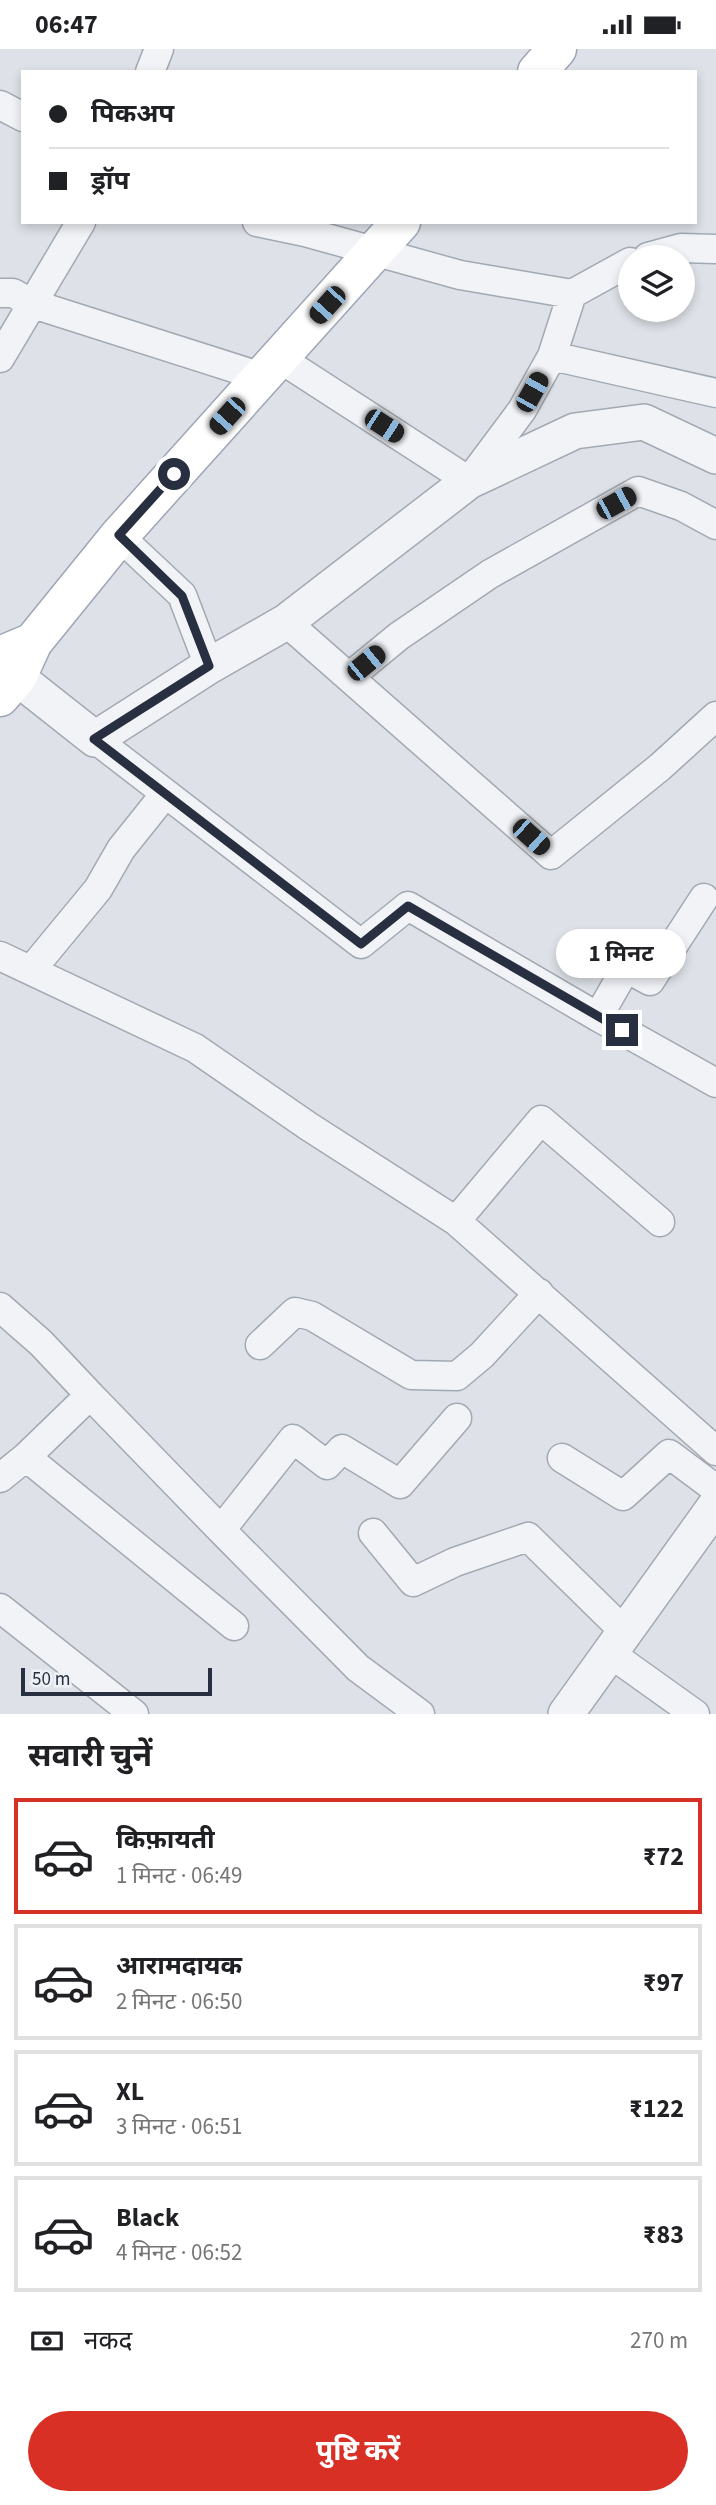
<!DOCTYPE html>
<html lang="hi">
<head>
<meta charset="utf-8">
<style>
  body { margin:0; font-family:"Source Sans 3","Noto Sans Devanagari",sans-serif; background:#f6f6f6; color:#202124; height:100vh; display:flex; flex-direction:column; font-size:26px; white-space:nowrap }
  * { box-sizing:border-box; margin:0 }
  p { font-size:23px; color:#757577 }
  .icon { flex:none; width:38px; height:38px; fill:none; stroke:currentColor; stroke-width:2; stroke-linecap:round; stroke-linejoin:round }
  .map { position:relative; height:1665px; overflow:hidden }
  .sheet { display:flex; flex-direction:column; background:#fff; flex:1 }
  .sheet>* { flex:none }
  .top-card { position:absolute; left:21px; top:21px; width:676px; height:154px; border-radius:0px; box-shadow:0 4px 10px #0003; display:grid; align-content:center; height:154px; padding:0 28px; background:#fff }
  .tools { position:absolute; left:618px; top:196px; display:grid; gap:14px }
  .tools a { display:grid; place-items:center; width:77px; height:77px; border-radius:50%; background:#fff; box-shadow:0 4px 10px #0003; font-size:35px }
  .scale { position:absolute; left:21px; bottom:18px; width:191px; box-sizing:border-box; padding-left:7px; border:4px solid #272f40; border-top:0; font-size:19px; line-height:24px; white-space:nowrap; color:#272f40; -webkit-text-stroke:5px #eef1f6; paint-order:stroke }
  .end { position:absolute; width:32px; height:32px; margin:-16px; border:9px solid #272f40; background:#fff; box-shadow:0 0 0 4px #fff }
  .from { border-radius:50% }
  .bubble { position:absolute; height:49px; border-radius:24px; background:#fff; box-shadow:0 4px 10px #0003; font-size:23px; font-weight:700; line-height:49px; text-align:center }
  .car { position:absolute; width:21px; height:42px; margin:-21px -10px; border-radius:9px; box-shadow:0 0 5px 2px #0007; background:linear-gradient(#222 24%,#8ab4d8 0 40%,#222 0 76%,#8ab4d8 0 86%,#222 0) }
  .top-card b { display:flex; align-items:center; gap:24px; height:66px; font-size:26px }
  .top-card b+b { border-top:2px solid #e0e0e0 }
  .top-card i { width:18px; height:18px; background:#202124 }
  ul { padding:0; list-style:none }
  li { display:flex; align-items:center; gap:21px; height:116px; margin:0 14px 10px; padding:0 14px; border:4px solid #e0e0e0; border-radius:0px }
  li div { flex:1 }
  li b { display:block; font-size:26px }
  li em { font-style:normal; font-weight:700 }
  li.current { border-color:#d93025 }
  li>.icon { width:63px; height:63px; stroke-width:1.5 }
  h2 { padding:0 28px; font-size:32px; line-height:84px }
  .pay { display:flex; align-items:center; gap:18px; height:77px; padding:0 28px; font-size:26px }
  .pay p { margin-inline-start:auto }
  .cta { display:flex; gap:14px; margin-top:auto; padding:14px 28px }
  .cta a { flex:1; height:80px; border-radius:42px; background:#d93025; color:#fff; font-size:28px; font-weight:700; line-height:80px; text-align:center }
  .status { display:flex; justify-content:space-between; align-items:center; height:49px; padding:0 35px; background:#fff; direction:ltr }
  .status svg { height:19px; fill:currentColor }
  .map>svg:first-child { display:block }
</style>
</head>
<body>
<div class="status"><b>06:47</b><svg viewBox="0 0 49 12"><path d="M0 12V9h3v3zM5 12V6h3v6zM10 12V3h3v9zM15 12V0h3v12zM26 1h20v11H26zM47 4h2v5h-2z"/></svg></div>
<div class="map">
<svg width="716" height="1665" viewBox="0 0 716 1665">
  <rect width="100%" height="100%" fill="#dee2e8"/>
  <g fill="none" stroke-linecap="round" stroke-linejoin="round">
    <defs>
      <path id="minor" d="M150,23L159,0
        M0,56L23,68
        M257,173L305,183L460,226L572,245L630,213
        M648,208L681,199L716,200
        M0,244H13L33,255L262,328
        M552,307L716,344
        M0,309L81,173
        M279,309L469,432L522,361L552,307L572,245
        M119,487L182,546L209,617
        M286,573L551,806L660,718L716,667
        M349,628L399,587L490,525L638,442L681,457L716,476
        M95,690L361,895L408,857L598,968L626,919L650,932L704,849
        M0,907L195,999L308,1077L456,1172L716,1402
        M32,920L98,840L121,800L157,755
        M598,968L716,1034
        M456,1172L541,1071L660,1173
        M0,1258L41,1294L90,1346
        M260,1296L295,1263L312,1267L411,1326L457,1327L482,1306L539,1244
        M26,1408L234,1577
        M562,1409L623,1447L669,1405L716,1440
        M0,1429L26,1408L90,1346L221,1481L293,1390L327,1416L342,1400L400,1435L457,1369
        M221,1481L358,1619L420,1665
        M373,1484L413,1533L455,1513L528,1488L626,1584
        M0,1559L134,1665
        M611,1605L695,1665"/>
      <path id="tertiary" d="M0,615L95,690L209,617L286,573L469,432L575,382L644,373L716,407
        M566,1665L716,1456"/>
      <path id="primary" d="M537,23L557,0
        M33,593L119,487L401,173
        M0,607L33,593L17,628L0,648"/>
    </defs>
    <use href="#minor" stroke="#a3a9b2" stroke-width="31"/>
    <use href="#tertiary" stroke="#a3a9b2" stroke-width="38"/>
    <use href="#primary" stroke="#9da6b5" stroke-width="41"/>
    <use href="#minor" stroke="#f1f3f7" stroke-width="28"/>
    <use href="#tertiary" stroke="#f1f3f7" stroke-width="35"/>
    <use href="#primary" stroke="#fff" stroke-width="38"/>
  </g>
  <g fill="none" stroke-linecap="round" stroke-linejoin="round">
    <path stroke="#272f40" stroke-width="9" d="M174,425L119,486L182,547L209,617L94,690L361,895L408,857L622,981"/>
  </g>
</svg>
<div class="tools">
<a><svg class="icon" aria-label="layers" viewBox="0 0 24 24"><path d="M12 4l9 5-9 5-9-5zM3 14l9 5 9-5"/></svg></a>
</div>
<div class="scale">50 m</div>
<i class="end from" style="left:174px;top:425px"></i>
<i class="end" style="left:622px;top:981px"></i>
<div class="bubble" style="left:556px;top:880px;width:130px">1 मिनट</div>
<i class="car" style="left:327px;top:256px;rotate:222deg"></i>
<i class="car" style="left:532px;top:343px;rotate:29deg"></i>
<i class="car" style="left:227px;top:367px;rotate:222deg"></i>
<i class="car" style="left:384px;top:377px;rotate:123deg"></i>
<i class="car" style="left:616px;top:454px;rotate:61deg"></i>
<i class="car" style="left:366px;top:614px;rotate:51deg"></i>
<i class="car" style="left:531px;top:788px;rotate:132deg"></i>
<div class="top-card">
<b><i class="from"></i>पिकअप</b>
<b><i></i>ड्रॉप</b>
</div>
</div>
<section class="sheet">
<h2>सवारी चुनें</h2>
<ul>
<li class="current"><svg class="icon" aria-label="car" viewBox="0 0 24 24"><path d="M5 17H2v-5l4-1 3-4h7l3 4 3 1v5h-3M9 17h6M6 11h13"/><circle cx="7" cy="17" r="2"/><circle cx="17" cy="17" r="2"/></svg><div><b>किफ़ायती</b><p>1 मिनट · 06:49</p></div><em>₹72</em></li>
<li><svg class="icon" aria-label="car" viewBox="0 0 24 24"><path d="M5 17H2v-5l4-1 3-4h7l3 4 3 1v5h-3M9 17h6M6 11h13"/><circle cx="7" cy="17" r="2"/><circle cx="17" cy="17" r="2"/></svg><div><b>आरामदायक</b><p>2 मिनट · 06:50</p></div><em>₹97</em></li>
<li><svg class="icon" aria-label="car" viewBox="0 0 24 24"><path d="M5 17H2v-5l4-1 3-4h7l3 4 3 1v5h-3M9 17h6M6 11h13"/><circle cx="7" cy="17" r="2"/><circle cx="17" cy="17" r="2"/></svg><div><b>XL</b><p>3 मिनट · 06:51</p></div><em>₹122</em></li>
<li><svg class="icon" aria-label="car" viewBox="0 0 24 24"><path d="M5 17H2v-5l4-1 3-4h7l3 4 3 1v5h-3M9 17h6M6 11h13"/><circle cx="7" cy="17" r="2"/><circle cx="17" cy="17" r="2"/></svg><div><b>Black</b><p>4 मिनट · 06:52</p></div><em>₹83</em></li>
</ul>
<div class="pay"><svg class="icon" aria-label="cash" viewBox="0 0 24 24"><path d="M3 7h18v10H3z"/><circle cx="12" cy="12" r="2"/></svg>नकद<p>270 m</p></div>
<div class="cta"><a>पुष्टि करें</a></div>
</section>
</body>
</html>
